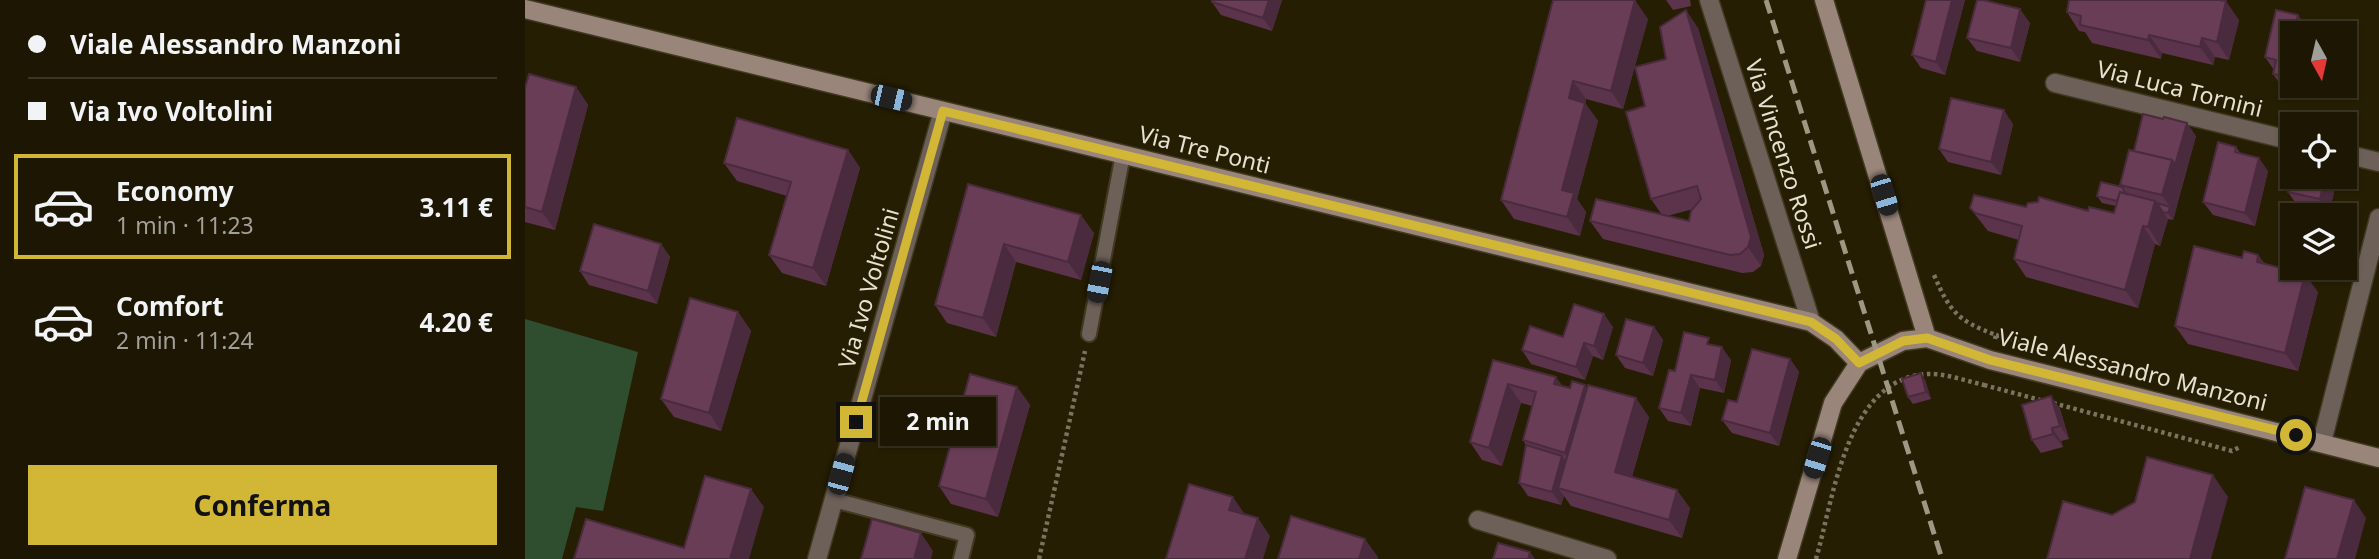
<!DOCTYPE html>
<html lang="it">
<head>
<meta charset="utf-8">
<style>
  body { margin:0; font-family:"Noto Sans",sans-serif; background:#251f0c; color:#f1f3f6; height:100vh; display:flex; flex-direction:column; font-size:26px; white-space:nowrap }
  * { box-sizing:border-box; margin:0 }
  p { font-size:23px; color:#a09f99 }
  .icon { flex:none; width:38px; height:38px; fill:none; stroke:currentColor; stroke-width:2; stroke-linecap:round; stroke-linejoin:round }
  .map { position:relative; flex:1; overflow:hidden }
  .sheet { display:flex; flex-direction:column; background:#1c1602; width:525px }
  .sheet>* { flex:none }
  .top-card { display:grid; align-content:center; height:154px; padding:0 28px; background:#1c1602 }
  .needle { width:46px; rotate:172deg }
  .buttons { position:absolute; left:1755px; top:21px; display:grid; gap:14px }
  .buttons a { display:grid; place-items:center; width:77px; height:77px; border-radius:0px; background:#1c1602; box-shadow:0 2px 5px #0004,0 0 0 2px #3a3524; font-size:35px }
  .end { position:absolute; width:32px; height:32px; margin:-16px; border:9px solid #d2b736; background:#111; box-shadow:0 0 0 4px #111 }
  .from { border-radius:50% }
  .bubble { position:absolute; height:49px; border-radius:0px; background:#1c1602; box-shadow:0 2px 5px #0004,0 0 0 2px #3a3524; font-size:23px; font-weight:700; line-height:49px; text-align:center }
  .car { position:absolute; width:21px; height:42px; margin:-21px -10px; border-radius:9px; box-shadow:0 0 5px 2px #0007; background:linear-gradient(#222 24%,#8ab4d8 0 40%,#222 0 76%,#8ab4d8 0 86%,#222 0) }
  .top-card b { display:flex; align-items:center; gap:24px; height:66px; font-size:26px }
  .top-card b+b { border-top:2px solid #3a3524 }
  .top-card i { width:18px; height:18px; background:#f1f3f6 }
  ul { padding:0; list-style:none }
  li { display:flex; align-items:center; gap:21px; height:105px; margin:0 14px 10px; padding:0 14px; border:4px solid transparent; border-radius:0px }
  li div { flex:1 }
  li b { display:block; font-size:26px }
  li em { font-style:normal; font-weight:700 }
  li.current { border-color:#d2b736 }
  li>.icon { width:63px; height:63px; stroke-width:1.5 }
  .cta { display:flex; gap:14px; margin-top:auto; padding:14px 28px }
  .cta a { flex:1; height:80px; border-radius:0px; background:#d2b736; color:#111; font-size:28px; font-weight:700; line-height:80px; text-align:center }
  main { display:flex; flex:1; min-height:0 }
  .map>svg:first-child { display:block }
</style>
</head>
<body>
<main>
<section class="sheet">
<div class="top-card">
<b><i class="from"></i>Viale Alessandro Manzoni</b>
<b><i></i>Via Ivo Voltolini</b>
</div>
<ul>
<li class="current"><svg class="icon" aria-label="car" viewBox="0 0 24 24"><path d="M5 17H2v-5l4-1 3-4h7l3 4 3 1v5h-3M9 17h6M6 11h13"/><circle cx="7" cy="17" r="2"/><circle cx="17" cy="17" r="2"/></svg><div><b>Economy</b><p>1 min · 11:23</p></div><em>3.11 €</em></li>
<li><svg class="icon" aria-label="car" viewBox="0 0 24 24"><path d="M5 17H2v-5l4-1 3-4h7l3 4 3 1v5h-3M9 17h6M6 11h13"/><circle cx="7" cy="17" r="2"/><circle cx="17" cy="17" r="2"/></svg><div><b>Comfort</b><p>2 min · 11:24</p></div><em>4.20 €</em></li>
</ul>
<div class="cta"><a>Conferma</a></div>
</section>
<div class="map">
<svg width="1854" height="559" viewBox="0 0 1854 559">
  <rect width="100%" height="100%" fill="#261e03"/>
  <path fill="#2e4e2f" d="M0,319L113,352L78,511L51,507L37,559H0Z"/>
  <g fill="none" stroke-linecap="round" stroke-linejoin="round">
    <defs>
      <path id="lane" d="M564,334L598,154
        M309,500L442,535L436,559"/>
      <path id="street" d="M1184,0L1286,322
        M1530,83L1768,141
        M1820,154L1854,162
        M1797,442L1854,218
        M953,520L1082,559
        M292,559L418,111"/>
      <path id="secondary" d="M1299,0L1402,338
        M0,9L1286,322L1311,339L1334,363
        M1262,559L1308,403L1334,363L1378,341L1402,338L1465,360L1854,458"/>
    </defs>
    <use href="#lane" stroke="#413920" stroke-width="18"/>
    <use href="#street" stroke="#413920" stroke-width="21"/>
    <use href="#secondary" stroke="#413920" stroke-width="21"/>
    <path stroke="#7a735d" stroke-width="4.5" stroke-dasharray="3.5 3.5" stroke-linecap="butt" d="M1409,275C1425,312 1433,321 1471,335L1470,339
      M1471,335L1498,342
      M1459,385L1519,401
      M1528,403L1707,451L1715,447
      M514,559L560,351
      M1291,559C1309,497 1321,380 1401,374C1420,373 1441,381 1459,385L1460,382"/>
    <use href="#lane" stroke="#6d6059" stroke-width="14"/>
    <use href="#street" stroke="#6d6059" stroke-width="18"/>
    <use href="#secondary" stroke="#99857a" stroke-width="18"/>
    <path stroke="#9d9783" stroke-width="5" stroke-dasharray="14 7" stroke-linecap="butt" d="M1241,0L1417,559"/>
  </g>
  <path fill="#5b344b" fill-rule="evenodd" d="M757,0L747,31L696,15L687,2Z
    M1028,0L1123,19L1098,109L1061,99L1060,103L1073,121L1052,199L1061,212L1055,236L989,219L976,200Z
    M1141,0H1165L1166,6L1148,10Z
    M1401,0H1440L1420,75L1396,68L1387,55Z
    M1751,10L1773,15L1782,28V31L1790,33H1768V86H1798L1796,96L1757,87L1748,74L1749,70L1740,57Z
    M1542,12L1714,20L1704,60L1690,57L1688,65L1637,53L1636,59L1567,43L1560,32L1554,31Z
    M1505,23L1495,62L1452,51L1442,38Z
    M1173,28L1239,255L1236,266L1228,272L1217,273L1078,239L1065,221L1137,215L1126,199L1141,59ZM1168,209L1164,221L1142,216Z
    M51,87L63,105L30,230L0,222V88Z
    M1488,124L1476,175L1423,162L1414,149Z
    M1671,136L1648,220L1643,219L1635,246L1630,244L1613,308L1501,277L1489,259L1494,240L1463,231L1445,208L1501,207L1589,213L1591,206L1577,203L1572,196L1597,187L1595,185L1609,151Z
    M1711,147L1716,154L1743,171L1730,226L1688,215L1678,202Z
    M323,150L335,168L301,286L257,273L244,255L262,196L212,181L199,163Z
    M1821,171L1817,190L1810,188L1804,213L1772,205L1763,192L1768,177H1820Z
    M443,184L569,233L556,280L491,262L471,337L422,323L410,305Z
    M136,244L145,257L132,304L64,285L55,271Z
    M1733,255L1740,264L1793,292L1773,371L1663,344L1650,326L1717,258Z
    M213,312L226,331L196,431L149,417L136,399Z
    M1088,327L1078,360L1068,356L1060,380L1006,364L997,350L1038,337Z
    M1129,327L1138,340L1128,376L1100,368L1091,355Z
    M1189,345L1206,360L1199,393L1175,388L1166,426L1143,421L1134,408L1150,371Z
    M1265,359L1274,372L1254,446L1207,433L1197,420L1212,402Z
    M968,360L1037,386L1045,388H1062L1124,417L1107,477L1165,508L1157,538L1046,506L1039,496L1036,505L1003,496L994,483L1001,445L998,440L1007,406L996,403L977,466L957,460L945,442Z
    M1400,380L1406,399L1388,404L1383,397Z
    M492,387L505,405L473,517L426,504L414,486Z
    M1526,396L1535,409L1544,439L1536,441L1538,447L1516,453L1507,440Z"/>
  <path fill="#4a2b3d" d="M744,0H757L747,31L738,18Z
    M1110,0L1123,19L1098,109L1086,91Z
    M1427,0H1440L1420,75L1411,62Z
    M1701,1L1714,20L1704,60L1692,42Z
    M1495,9L1505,23L1495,62L1486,48Z
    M1161,10L1173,28L1239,255L1236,266L1223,247Z
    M1773,15L1782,28L1781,33L1770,28Z
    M1624,35L1637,53L1636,59L1623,40Z
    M1677,38L1690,57L1688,65L1675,47Z
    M1048,81L1061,99L1060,103L1073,121L1052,199L1061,212L1055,236L1042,217L1037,190L1044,98Z
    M1789,86H1798L1796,96Z
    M51,87L63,105L30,230L17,212Z
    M1479,110L1488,124L1476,175L1466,162Z
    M1662,123L1671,136L1659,178L1650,165Z
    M323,150L335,168L301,286L288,268Z
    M1734,158L1743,171L1730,226L1720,213Z
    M1647,160L1659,178L1650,214L1637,195Z
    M1820,169L1821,171L1817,190L1808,177H1820Z
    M1800,177H1802L1810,188L1804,213L1795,199Z
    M1630,201L1643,219L1635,246L1623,227Z
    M1645,207L1650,214L1648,220L1643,213Z
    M556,215L569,233L556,280L543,262Z
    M1618,226L1630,244L1613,308L1600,290Z
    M136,244L145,257L132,304L123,291Z
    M479,244L491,262L471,337L458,318Z
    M1733,255L1746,273L1732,262Z
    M1780,274L1793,292L1773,371L1760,353Z
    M213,312L226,331L196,431L184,413Z
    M1079,314L1088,327L1078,360L1069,346Z
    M1129,327L1138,340L1128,376L1118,363Z
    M1059,343L1068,356L1060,380L1051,367Z
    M1197,347L1206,360L1199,393L1190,380Z
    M1265,359L1274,372L1254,446L1245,433Z
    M1396,373L1400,380L1406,399L1401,392Z
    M1166,375L1175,388L1166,426L1156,413Z
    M1031,377L1044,395L1029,384Z
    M983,384L996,403L977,466L964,448Z
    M1060,385L1072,403L1052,471L1040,453Z
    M492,387L505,405L473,517L461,499Z
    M1526,396L1535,409L1544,439L1535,426Z
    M1111,398L1124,417L1103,490L1090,472Z
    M1527,428L1536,441L1538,447L1528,434Z
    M1037,456L1046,469L1033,488L1039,496L1036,505L1027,492Z
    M1688,475L1703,497L1686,559H1665Z
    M226,489L239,507L224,559H205Z
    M1152,490L1165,508L1157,538L1144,520Z
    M708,497L721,516L704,510Z
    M1829,500L1841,518L1830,559H1812Z
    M733,518L745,536L738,559H720Z
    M396,533L408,551L406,559H389Z
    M840,539L853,557V559H834Z
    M1005,552L1010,559H1003Z"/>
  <path fill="#6a3d57" stroke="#4a2b3d" stroke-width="2" d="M687,0H744L738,18L687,2Z
    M1028,0H1110L1086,91L1048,81L1044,98L1060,103L1037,190L1049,193L1042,217L976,200Z
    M1401,0H1427L1411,62L1387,55Z
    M1452,0H1458L1495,9L1486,48L1442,38Z
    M1544,0H1693L1701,1L1692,42L1677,38L1675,47L1624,35L1623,40L1555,25L1556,16L1542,12Z
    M1161,10L1226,237L1223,247L1215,254L1205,255L1065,221L1071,199L1164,221L1166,211L1176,199L1172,186L1126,199L1101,112L1120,106L1110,67L1141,59L1135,27Z
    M1751,10L1773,15L1770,28L1790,33H1768V78L1748,74L1751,60L1740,57Z
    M4,74L51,87L17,212L0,207V88Z
    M1426,98L1479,110L1466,162L1414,149Z
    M1618,114L1638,119L1639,117L1662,123L1650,165L1647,160L1609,151Z
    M212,118L323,150L288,268L244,255L266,182L199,163Z
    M1693,142L1711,147L1710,152L1734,158L1720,213L1678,202Z
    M1604,150L1647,160L1637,195L1595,185Z
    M1768,171V177H1800L1795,199L1763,192Z
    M1576,182L1597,187L1601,194L1595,192L1592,201L1572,196Z
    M443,184L556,215L543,262L479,244L458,318L410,305Z
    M1595,192L1630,201L1623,227L1618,226L1600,290L1489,259L1497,226L1450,213L1445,208L1449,195L1501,207L1503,203L1513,202L1514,197L1563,211L1564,207L1589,213Z
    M1632,203L1645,207L1643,213L1638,212Z
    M69,224L136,244L123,291L55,271Z
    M1669,246L1717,258L1719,251L1733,255L1732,262L1780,274L1760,353L1650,326Z
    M165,298L213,312L184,413L136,399Z
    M1049,304L1079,314L1069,346L1059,343L1051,367L997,350L1005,326L1038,337Z
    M1101,319L1129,327L1118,363L1091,355Z
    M1159,332L1184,338L1182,344L1197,347L1190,380L1166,375L1156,413L1134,408L1144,370L1150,371Z
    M1227,349L1265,359L1245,433L1197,420L1203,400L1212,402Z
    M968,360L1031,377L1029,384L1045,388L1047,381L1060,385L1040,453L998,440L1011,392L983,384L964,448L945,442Z
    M1396,373L1401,392L1383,397L1377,379Z
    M445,374L492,387L461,499L414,486Z
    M1063,385L1111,398L1090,472L1152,490L1144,520L1033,488Z
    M1526,396L1535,426L1527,428L1528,434L1507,440L1497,405Z
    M1001,445L1037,456L1027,492L994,483Z
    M1622,457L1688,475L1665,559H1522L1538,501L1587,515L1610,502Z
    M180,476L226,489L205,559H49L61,519L159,548Z
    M664,484L708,497L704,510L733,518L720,559H641Z
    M1780,487L1829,500L1812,559H1760Z
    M766,516L840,539L834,559H753Z
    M347,519L396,533L389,559H336Z
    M973,543L1005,552L1003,559H968Z"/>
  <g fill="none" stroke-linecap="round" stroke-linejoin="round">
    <path stroke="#d2b736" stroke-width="9" d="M331,422L418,111L1286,322L1311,339L1334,363L1378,341L1402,338L1465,360L1771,435"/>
  </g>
  <g text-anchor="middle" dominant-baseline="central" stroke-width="5" stroke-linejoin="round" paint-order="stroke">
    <g font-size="23" fill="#e6e1d1" stroke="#261e03">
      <text transform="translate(1655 88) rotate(14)">Via Luca Tornini</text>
      <text transform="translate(680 149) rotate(14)">Via Tre Ponti</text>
      <text transform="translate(1259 154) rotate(72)">Via Vincenzo Rossi</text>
      <text transform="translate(343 288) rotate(-74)">Via Ivo Voltolini</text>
      <text transform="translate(1608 369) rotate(14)">Viale Alessandro Manzoni</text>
    </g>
  </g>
</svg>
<div class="buttons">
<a><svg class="needle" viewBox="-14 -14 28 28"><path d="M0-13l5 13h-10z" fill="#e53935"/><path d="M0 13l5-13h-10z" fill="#a09f99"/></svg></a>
<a><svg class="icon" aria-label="locate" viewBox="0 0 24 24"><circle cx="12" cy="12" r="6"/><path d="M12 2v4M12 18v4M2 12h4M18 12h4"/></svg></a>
<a><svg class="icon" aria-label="layers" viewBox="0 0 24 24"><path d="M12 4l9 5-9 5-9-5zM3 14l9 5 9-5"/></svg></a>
</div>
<i class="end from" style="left:1771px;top:435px"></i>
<i class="end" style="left:331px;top:422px"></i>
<div class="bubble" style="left:355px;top:397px;width:116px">2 min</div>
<i class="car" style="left:366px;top:98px;rotate:103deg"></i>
<i class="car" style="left:1359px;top:195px;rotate:163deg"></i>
<i class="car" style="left:574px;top:282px;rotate:191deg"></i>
<i class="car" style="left:1292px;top:458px;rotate:197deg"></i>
<i class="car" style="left:316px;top:474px;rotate:15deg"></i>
</div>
</main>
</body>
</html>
